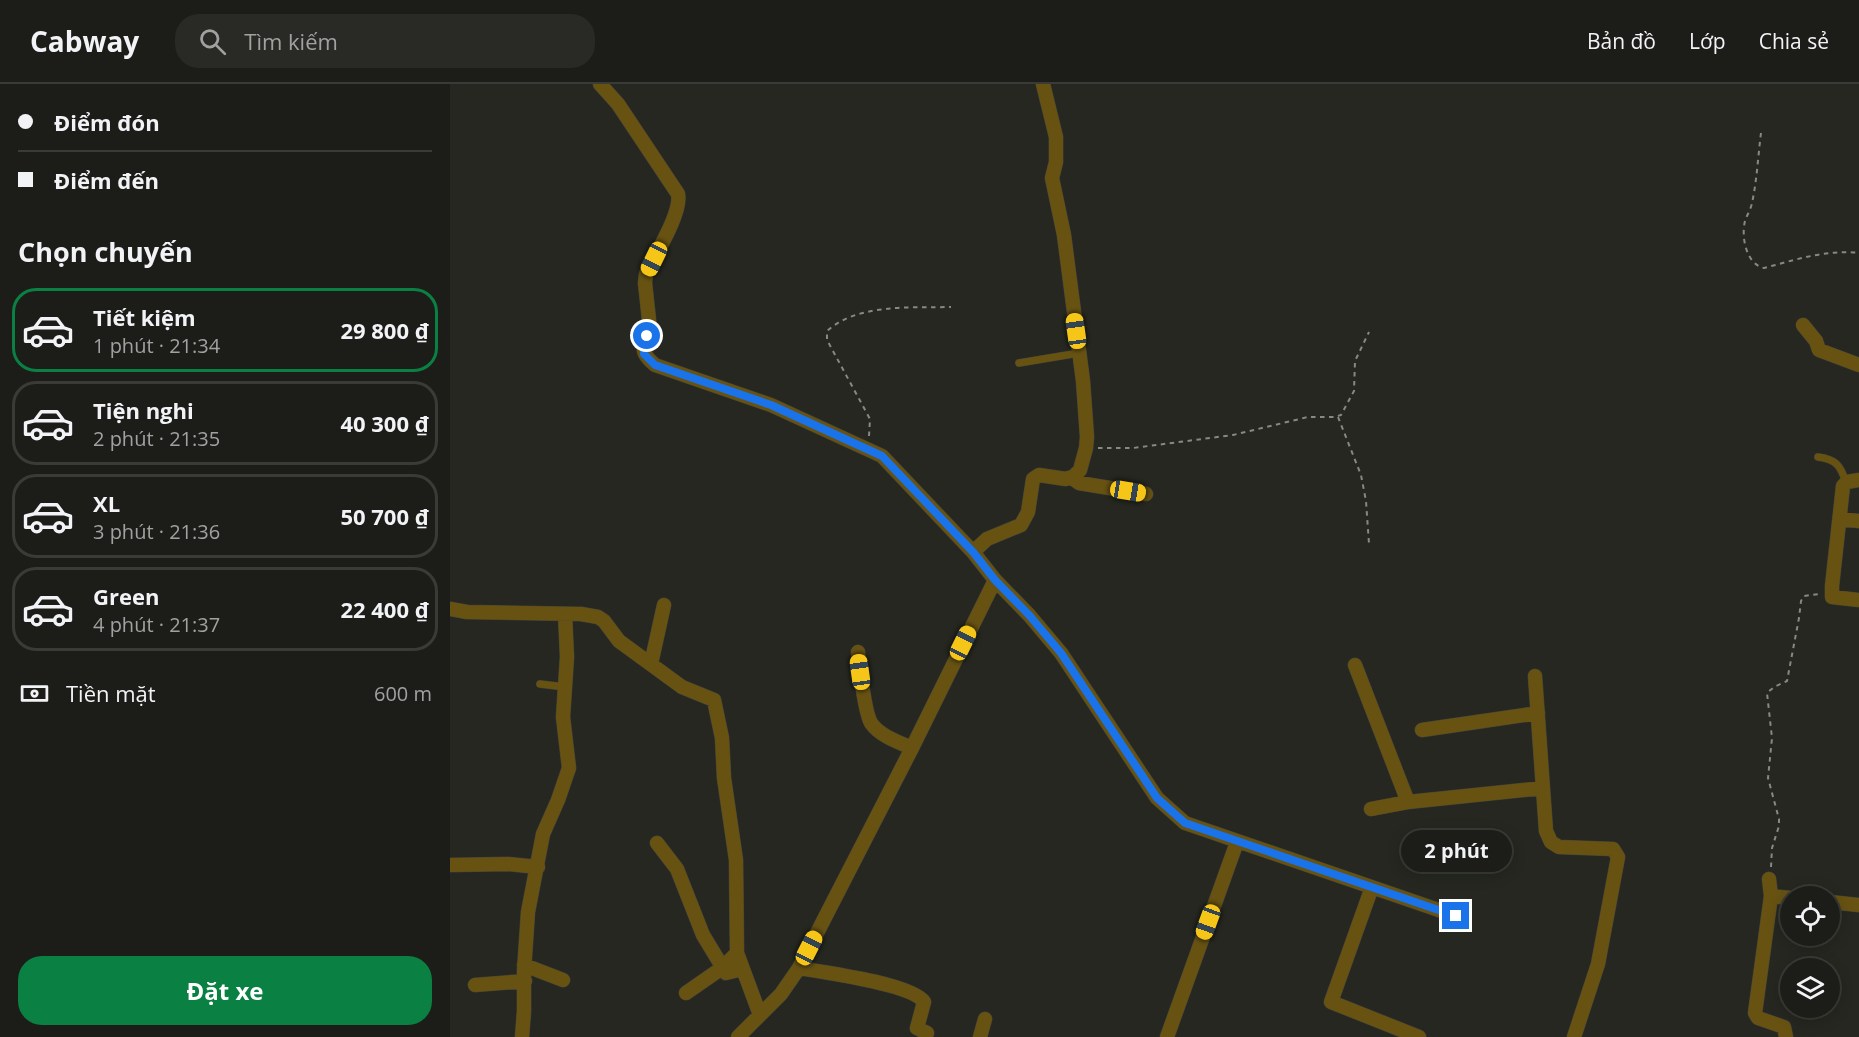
<!DOCTYPE html>
<html lang="vi">
<head>
<meta charset="utf-8">
<style>
  body { margin:0; font-family:"Open Sans",sans-serif; background:#292a25; color:#f1f3f6; height:100vh; display:flex; flex-direction:column; font-size:22px; white-space:nowrap }
  * { box-sizing:border-box; margin:0 }
  p { font-size:20px; color:#a0a2a2 }
  .icon { flex:none; width:33px; height:33px; fill:none; stroke:currentColor; stroke-width:2; stroke-linecap:round; stroke-linejoin:round }
  .map { position:relative; flex:1; overflow:hidden }
  .side { display:flex; flex-direction:column; background:#1c1d18; width:450px }
  .side>* { flex:none }
  .guide { display:grid; align-content:center; height:132px; padding:0 18px; background:#1c1d18 }
  .fabs { position:absolute; left:1330px; top:802px; display:grid; gap:12px }
  .fabs a { display:grid; place-items:center; width:60px; height:60px; border-radius:50%; background:#1c1d18; box-shadow:0 3px 15px #0003,0 0 0 2px #3a3b37; font-size:30px }
  .end { position:absolute; width:27px; height:27px; margin:-14px; border:8px solid #1a73e8; background:#fff; box-shadow:0 0 0 3px #fff }
  .from { border-radius:50% }
  .bubble { position:absolute; height:42px; border-radius:21px; background:#1c1d18; box-shadow:0 3px 15px #0003,0 0 0 2px #3a3b37; font-size:20px; font-weight:700; line-height:42px; text-align:center }
  .car { position:absolute; width:18px; height:36px; margin:-18px -9px; border-radius:8px; box-shadow:0 0 4px 2px #0007; background:linear-gradient(#f5c518 24%,#345 0 40%,#f5c518 0 76%,#345 0 86%,#f5c518 0) }
  .guide b { display:flex; align-items:center; gap:21px; height:57px; font-size:22px }
  .guide b+b { border-top:2px solid #3a3b37 }
  .guide i { width:15px; height:15px; background:#f1f3f6 }
  ul { padding:0; list-style:none }
  li { display:flex; align-items:center; gap:18px; height:84px; margin:0 12px 9px; padding:0 6px; border:3px solid #3a3b37; border-radius:24px }
  li div { flex:1 }
  li b { display:block; font-size:22px }
  li em { font-style:normal; font-weight:700 }
  li.active { border-color:#0b8043 }
  li>.icon { width:54px; height:54px; stroke-width:1.5 }
  h2 { padding:0 18px; font-size:27px; line-height:72px }
  .pay { display:flex; align-items:center; gap:15px; height:66px; padding:0 18px; font-size:22px }
  .pay p { margin-inline-start:auto }
  .action { display:flex; gap:12px; margin-top:auto; padding:12px 18px }
  .action a { flex:1; height:69px; border-radius:24px; background:#0b8043; color:#fff; font-size:24px; font-weight:700; line-height:69px; text-align:center }
  header { display:flex; align-items:center; gap:36px; box-sizing:border-box; height:84px; padding:0 30px; background:#1c1d18; border-bottom:2px solid #3a3b37 }
  header strong { font-size:28px }
  nav { display:flex; gap:33px; margin-inline-start:auto; font-size:21px }
  .search { width:420px; height:54px; background:#292a25; display:flex; align-items:center; gap:15px; box-sizing:border-box; padding:0 21px; border-radius:24px; color:#a0a2a2; font-size:22px }
  main { display:flex; flex:1; min-height:0 }
  .map>svg:first-child { display:block }
</style>
</head>
<body>
<header>
<strong>Cabway</strong>
<div class="search"><svg class="icon" aria-label="search" viewBox="0 0 24 24"><circle cx="10" cy="10" r="6"/><path d="M15 15l6 6"/></svg>Tìm kiếm</div>
<nav><a>Bản đồ</a><a>Lớp</a><a>Chia sẻ</a></nav>
</header>
<main>
<section class="side">
<div class="guide">
<b><i class="from"></i>Điểm đón</b>
<b><i></i>Điểm đến</b>
</div>
<h2>Chọn chuyến</h2>
<ul>
<li class="active"><svg class="icon" aria-label="car" viewBox="0 0 24 24"><path d="M5 17H2v-5l4-1 3-4h7l3 4 3 1v5h-3M9 17h6M6 11h13"/><circle cx="7" cy="17" r="2"/><circle cx="17" cy="17" r="2"/></svg><div><b>Tiết kiệm</b><p>1 phút · 21:34</p></div><em>29 800 ₫</em></li>
<li><svg class="icon" aria-label="car" viewBox="0 0 24 24"><path d="M5 17H2v-5l4-1 3-4h7l3 4 3 1v5h-3M9 17h6M6 11h13"/><circle cx="7" cy="17" r="2"/><circle cx="17" cy="17" r="2"/></svg><div><b>Tiện nghi</b><p>2 phút · 21:35</p></div><em>40 300 ₫</em></li>
<li><svg class="icon" aria-label="car" viewBox="0 0 24 24"><path d="M5 17H2v-5l4-1 3-4h7l3 4 3 1v5h-3M9 17h6M6 11h13"/><circle cx="7" cy="17" r="2"/><circle cx="17" cy="17" r="2"/></svg><div><b>XL</b><p>3 phút · 21:36</p></div><em>50 700 ₫</em></li>
<li><svg class="icon" aria-label="car" viewBox="0 0 24 24"><path d="M5 17H2v-5l4-1 3-4h7l3 4 3 1v5h-3M9 17h6M6 11h13"/><circle cx="7" cy="17" r="2"/><circle cx="17" cy="17" r="2"/></svg><div><b>Green</b><p>4 phút · 21:37</p></div><em>22 400 ₫</em></li>
</ul>
<div class="pay"><svg class="icon" aria-label="cash" viewBox="0 0 24 24"><path d="M3 7h18v10H3z"/><circle cx="12" cy="12" r="2"/></svg>Tiền mặt<p>600 m</p></div>
<div class="action"><a>Đặt xe</a></div>
</section>
<div class="map">
<svg width="1409" height="953" viewBox="0 0 1409 953">
  <rect width="100%" height="100%" fill="#252720"/>
  <g fill="none" stroke-linecap="round" stroke-linejoin="round">
    <defs>
      <path id="service" d="M569,279L629,269
        M1368,373C1386,375 1391,382 1396,399
        M90,600L115,603"/>
      <path id="minor" d="M150,0L168,20L228,110C232,129 205,171 196,190L195,199L200,245C196,262 186,265 205,281L321,321L432,372L523,468L545,496L579,531L611,569L707,714L735,739L1006,832
        M1353,241L1366,257L1369,266L1409,281
        M622,394L629,399L696,410
        M1409,396L1397,398L1393,402L1382,502V513L1409,516
        M1391,435L1409,437
        M523,468L537,455L571,441L578,428L583,395L589,391L616,395L624,392L630,386L636,364L637,353L633,297L614,151L602,94L606,78V53L593,0
        M0,525L17,528L131,530L148,533L154,537L169,557L232,603L264,616L272,654L274,694L286,776L287,869L310,931
        M408,568C410,584 414,627 421,639C430,652 448,658 462,664
        M201,580L214,521
        M905,581L958,718
        M1085,592L1096,747L1101,758L1109,763L1163,765L1168,773L1148,880L1124,953
        M972,646L1088,629
        M921,725L958,718L1093,704
        M207,759L227,785L253,851L276,889L292,885
        M0,781L58,780L88,783
        M1319,795L1321,812L1305,929L1308,934L1334,943L1336,953
        M922,803L881,918L969,953
        M1321,812L1341,814
        M1380,818L1409,821
        M74,881L113,896
        M349,884C373,888 462,900 474,918L467,944L477,949
        M25,901L75,897
        M236,909L272,884L287,869
        M72,953L74,927V887L78,828L93,750L108,716L119,684L113,633L117,573L115,530
        M288,953L331,910L349,884L462,664L545,496
        M530,953L535,935
        M717,953L787,758"/>
    </defs>
    <use href="#service" stroke="#40423b" stroke-width="8"/>
    <use href="#minor" stroke="#40423b" stroke-width="15"/>
    <path stroke="#878983" stroke-width="2" stroke-dasharray="4.5 4.5" stroke-linecap="butt" d="M1311,49C1308,72 1307,96 1302,119C1301,125 1297,131 1295,137C1291,153 1296,180 1314,184C1345,176 1377,165 1409,169
      M888,333L911,391L916,417L919,460
      M419,352L420,335L377,256V247C408,219 462,224 501,223
      M648,364H683L783,351L858,333H884L891,331L904,307L905,277L919,248
      M1321,783L1322,764L1329,742V735L1318,694L1322,654L1317,609L1324,603L1337,597L1349,534L1351,517L1354,512L1369,510"/>
    <use href="#service" stroke="#675212" stroke-width="7"/>
    <use href="#minor" stroke="#675212" stroke-width="14"/>
  </g>
  <g fill="none" stroke-linecap="round" stroke-linejoin="round">
    <path stroke="#1a73e8" stroke-width="8" d="M197,252L195,255L194,270L205,281L321,321L432,372L523,468L545,496L579,531L611,569L707,714L735,739L1006,832"/>
  </g>
</svg>
<div class="fabs">
<a><svg class="icon" aria-label="locate" viewBox="0 0 24 24"><circle cx="12" cy="12" r="6"/><path d="M12 2v4M12 18v4M2 12h4M18 12h4"/></svg></a>
<a><svg class="icon" aria-label="layers" viewBox="0 0 24 24"><path d="M12 4l9 5-9 5-9-5zM3 14l9 5 9-5"/></svg></a>
</div>
<i class="end from" style="left:197px;top:252px"></i>
<i class="end" style="left:1006px;top:832px"></i>
<div class="bubble" style="left:951px;top:746px;width:111px">2 phút</div>
<i class="car" style="left:204px;top:175px;rotate:206deg"></i>
<i class="car" style="left:626px;top:247px;rotate:352deg"></i>
<i class="car" style="left:678px;top:407px;rotate:99deg"></i>
<i class="car" style="left:513px;top:559px;rotate:26deg"></i>
<i class="car" style="left:410px;top:588px;rotate:352deg"></i>
<i class="car" style="left:758px;top:838px;rotate:200deg"></i>
<i class="car" style="left:359px;top:864px;rotate:27deg"></i>
</div>
</main>
</body>
</html>
